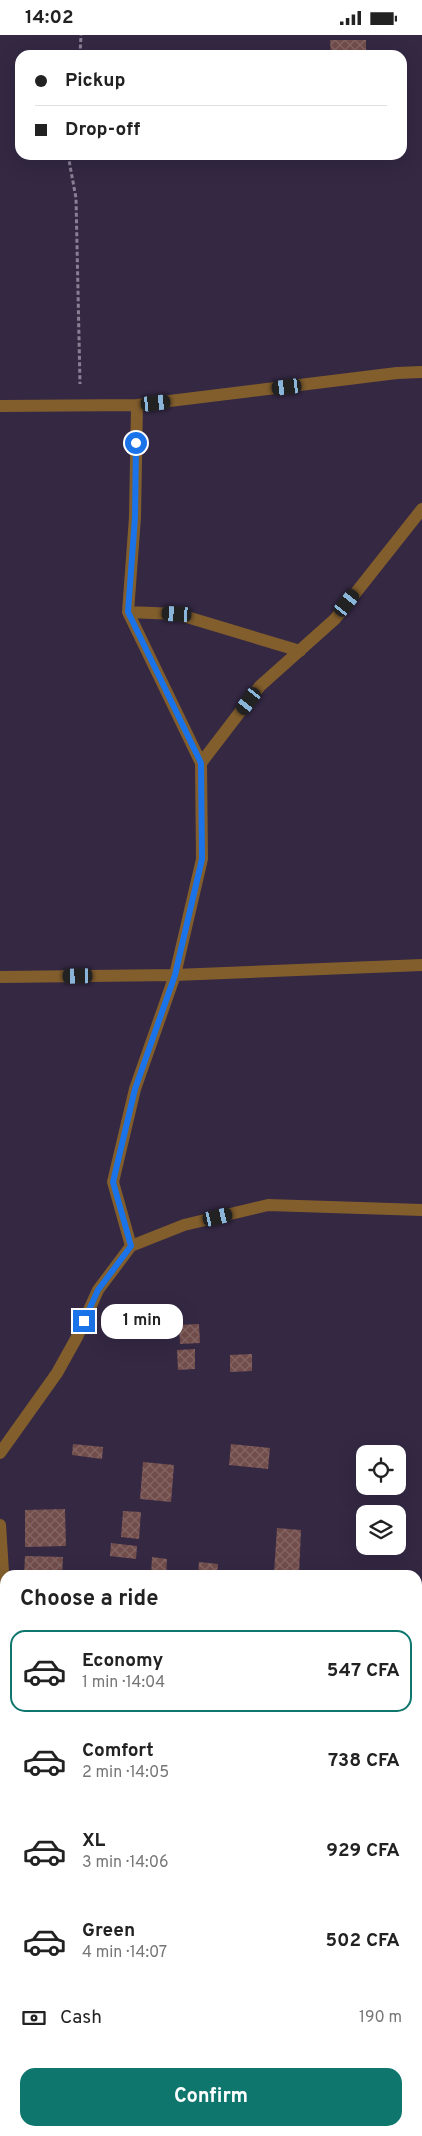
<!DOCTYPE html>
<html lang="en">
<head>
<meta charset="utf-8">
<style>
  body { margin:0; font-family:Overpass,sans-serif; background:#f6f6f6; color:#222; height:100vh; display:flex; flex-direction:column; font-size:19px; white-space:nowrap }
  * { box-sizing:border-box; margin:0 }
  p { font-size:16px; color:#767676 }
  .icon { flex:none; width:28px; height:28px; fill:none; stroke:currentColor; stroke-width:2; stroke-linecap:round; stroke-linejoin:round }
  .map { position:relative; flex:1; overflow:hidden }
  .drawer { position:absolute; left:0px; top:1535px; width:422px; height:566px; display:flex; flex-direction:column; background:#fff; border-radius:15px 15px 0 0; box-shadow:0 5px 20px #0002 }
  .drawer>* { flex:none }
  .banner { position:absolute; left:15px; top:15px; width:392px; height:110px; border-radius:15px; box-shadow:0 5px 20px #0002; display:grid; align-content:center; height:110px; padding:0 20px; background:#fff }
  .buttons { position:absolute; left:356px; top:1410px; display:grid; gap:10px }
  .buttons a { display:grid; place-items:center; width:50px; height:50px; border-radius:10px; background:#fff; box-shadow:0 5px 20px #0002; font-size:25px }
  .end { position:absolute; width:22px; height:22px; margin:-11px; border:6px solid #1a73e8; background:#fff; box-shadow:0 0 0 2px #fff }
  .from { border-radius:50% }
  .bubble { position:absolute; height:35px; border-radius:15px; background:#fff; box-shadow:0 5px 20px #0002; font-size:16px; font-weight:700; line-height:35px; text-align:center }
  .car { position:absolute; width:15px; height:30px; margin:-15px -8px; border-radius:6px; box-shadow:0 0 4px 1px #0007; background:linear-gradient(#222 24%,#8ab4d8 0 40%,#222 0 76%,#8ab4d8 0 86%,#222 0) }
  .banner b { display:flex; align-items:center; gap:18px; height:48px; font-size:19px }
  .banner b+b { border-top:1px solid #e0e0e0 }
  .banner i { width:12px; height:12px; background:#222 }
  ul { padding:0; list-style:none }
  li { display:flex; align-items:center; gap:15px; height:82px; margin:0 10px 8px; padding:0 10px; border:2px solid transparent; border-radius:15px }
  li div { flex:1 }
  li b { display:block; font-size:19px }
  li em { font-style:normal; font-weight:700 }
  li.selected { border-color:#0f766e }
  li>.icon { width:45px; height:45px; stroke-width:1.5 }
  h2 { padding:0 20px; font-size:22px; line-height:60px }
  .pay { display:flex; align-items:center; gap:12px; height:55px; padding:0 20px; font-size:19px }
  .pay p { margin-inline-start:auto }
  .button { display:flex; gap:10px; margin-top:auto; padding:10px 20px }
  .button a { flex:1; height:58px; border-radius:15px; background:#0f766e; color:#fff; font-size:20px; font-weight:700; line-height:58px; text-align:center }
  .status { display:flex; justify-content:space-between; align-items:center; height:35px; padding:0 25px; background:#fff; direction:ltr }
  .status svg { height:14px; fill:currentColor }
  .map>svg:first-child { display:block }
</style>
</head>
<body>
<div class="status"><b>14:02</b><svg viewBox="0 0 49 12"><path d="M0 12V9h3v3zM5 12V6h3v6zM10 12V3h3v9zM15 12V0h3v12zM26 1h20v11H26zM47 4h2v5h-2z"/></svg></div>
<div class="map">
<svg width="422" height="2101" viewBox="0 0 422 2101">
  <defs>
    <pattern id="building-cross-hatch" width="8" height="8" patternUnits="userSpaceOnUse" patternTransform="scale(1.25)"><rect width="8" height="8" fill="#714d4b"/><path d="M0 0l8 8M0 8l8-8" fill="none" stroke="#856665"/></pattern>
  </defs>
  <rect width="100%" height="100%" fill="#342843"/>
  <path fill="url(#building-cross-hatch)" d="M330,5H366V20H331Z
    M199,1289L200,1308L180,1309L179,1290Z
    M195,1314V1334L178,1335L177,1315Z
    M252,1319V1336L230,1337V1320Z
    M73,1409L103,1412L102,1424L72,1420Z
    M231,1409L270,1413L268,1434L229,1430Z
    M143,1427L174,1430L171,1467L140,1464Z
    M65,1474L66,1511L25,1512V1475Z
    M123,1476L141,1477L139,1504L121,1502Z
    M277,1493L301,1495L299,1539L274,1538Z
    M111,1508L137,1511L136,1524L110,1521Z
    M25,1521L63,1522L62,1540H24Z
    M152,1522L167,1524L166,1540H151Z
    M199,1527L218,1529L217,1540H198Z
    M224,2096H279V2101H224Z
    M296,2096H325V2101H296Z"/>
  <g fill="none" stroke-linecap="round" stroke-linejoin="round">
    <path stroke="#8a8096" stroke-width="3" stroke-dasharray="4 2.5" stroke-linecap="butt" d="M80,20L81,0
      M68,120L76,163L80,349"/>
    <path stroke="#825e2d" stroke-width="12" d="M137,370L135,482L128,577L201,728
      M0,371L137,370L397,338L422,337
      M128,577L177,579L300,616
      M0,942L175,940L422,930
      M131,1211L113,1147L135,1054L175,940L202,824L201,728L260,651L335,584L422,474
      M0,1418L57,1338L77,1302L98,1255L131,1211L184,1190L268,1170L422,1175
      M0,1490L5,1568
      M0,2019L5,2012"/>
  </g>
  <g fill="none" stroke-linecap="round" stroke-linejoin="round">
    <path stroke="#1a73e8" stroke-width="6" d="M84,1286L98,1255L131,1211L113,1147L135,1054L175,940L202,824L201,728L128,577L135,482L136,408"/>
  </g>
</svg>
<div class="buttons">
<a><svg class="icon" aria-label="locate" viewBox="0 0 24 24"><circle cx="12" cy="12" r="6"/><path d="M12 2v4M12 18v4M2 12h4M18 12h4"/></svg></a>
<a><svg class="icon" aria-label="layers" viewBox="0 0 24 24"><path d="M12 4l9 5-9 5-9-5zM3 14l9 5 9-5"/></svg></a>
</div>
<i class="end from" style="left:136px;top:408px"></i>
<i class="end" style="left:84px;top:1286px"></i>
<div class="bubble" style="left:101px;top:1269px;width:82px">1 min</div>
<i class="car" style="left:287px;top:352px;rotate:263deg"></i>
<i class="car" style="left:156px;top:368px;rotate:84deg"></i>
<i class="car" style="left:347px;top:568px;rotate:39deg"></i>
<i class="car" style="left:177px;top:579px;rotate:273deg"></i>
<i class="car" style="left:249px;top:666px;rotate:217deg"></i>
<i class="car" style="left:78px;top:941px;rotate:269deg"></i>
<i class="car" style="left:218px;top:1182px;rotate:77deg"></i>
<div class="banner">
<b><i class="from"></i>Pickup</b>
<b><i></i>Drop-off</b>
</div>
<section class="drawer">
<h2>Choose a ride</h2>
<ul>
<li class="selected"><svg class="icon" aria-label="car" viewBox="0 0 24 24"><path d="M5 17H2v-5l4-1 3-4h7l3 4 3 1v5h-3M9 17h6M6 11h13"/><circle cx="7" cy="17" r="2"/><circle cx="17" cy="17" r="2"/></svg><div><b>Economy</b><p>1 min · 14:04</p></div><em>547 CFA</em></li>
<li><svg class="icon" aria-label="car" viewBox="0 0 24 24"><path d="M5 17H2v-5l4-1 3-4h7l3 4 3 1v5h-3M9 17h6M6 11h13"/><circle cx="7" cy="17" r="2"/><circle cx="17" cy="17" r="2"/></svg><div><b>Comfort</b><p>2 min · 14:05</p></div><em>738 CFA</em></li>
<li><svg class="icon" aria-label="car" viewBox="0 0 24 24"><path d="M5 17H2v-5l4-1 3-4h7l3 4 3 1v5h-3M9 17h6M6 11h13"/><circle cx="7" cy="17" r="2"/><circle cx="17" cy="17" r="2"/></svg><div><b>XL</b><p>3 min · 14:06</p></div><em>929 CFA</em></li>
<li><svg class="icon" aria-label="car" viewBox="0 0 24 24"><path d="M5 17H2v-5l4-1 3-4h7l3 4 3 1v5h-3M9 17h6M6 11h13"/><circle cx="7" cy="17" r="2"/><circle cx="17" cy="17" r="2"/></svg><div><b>Green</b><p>4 min · 14:07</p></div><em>502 CFA</em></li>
</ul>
<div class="pay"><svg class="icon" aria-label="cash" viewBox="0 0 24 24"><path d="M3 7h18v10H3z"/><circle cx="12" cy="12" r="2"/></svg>Cash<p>190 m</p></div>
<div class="button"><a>Confirm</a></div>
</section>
</div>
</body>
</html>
